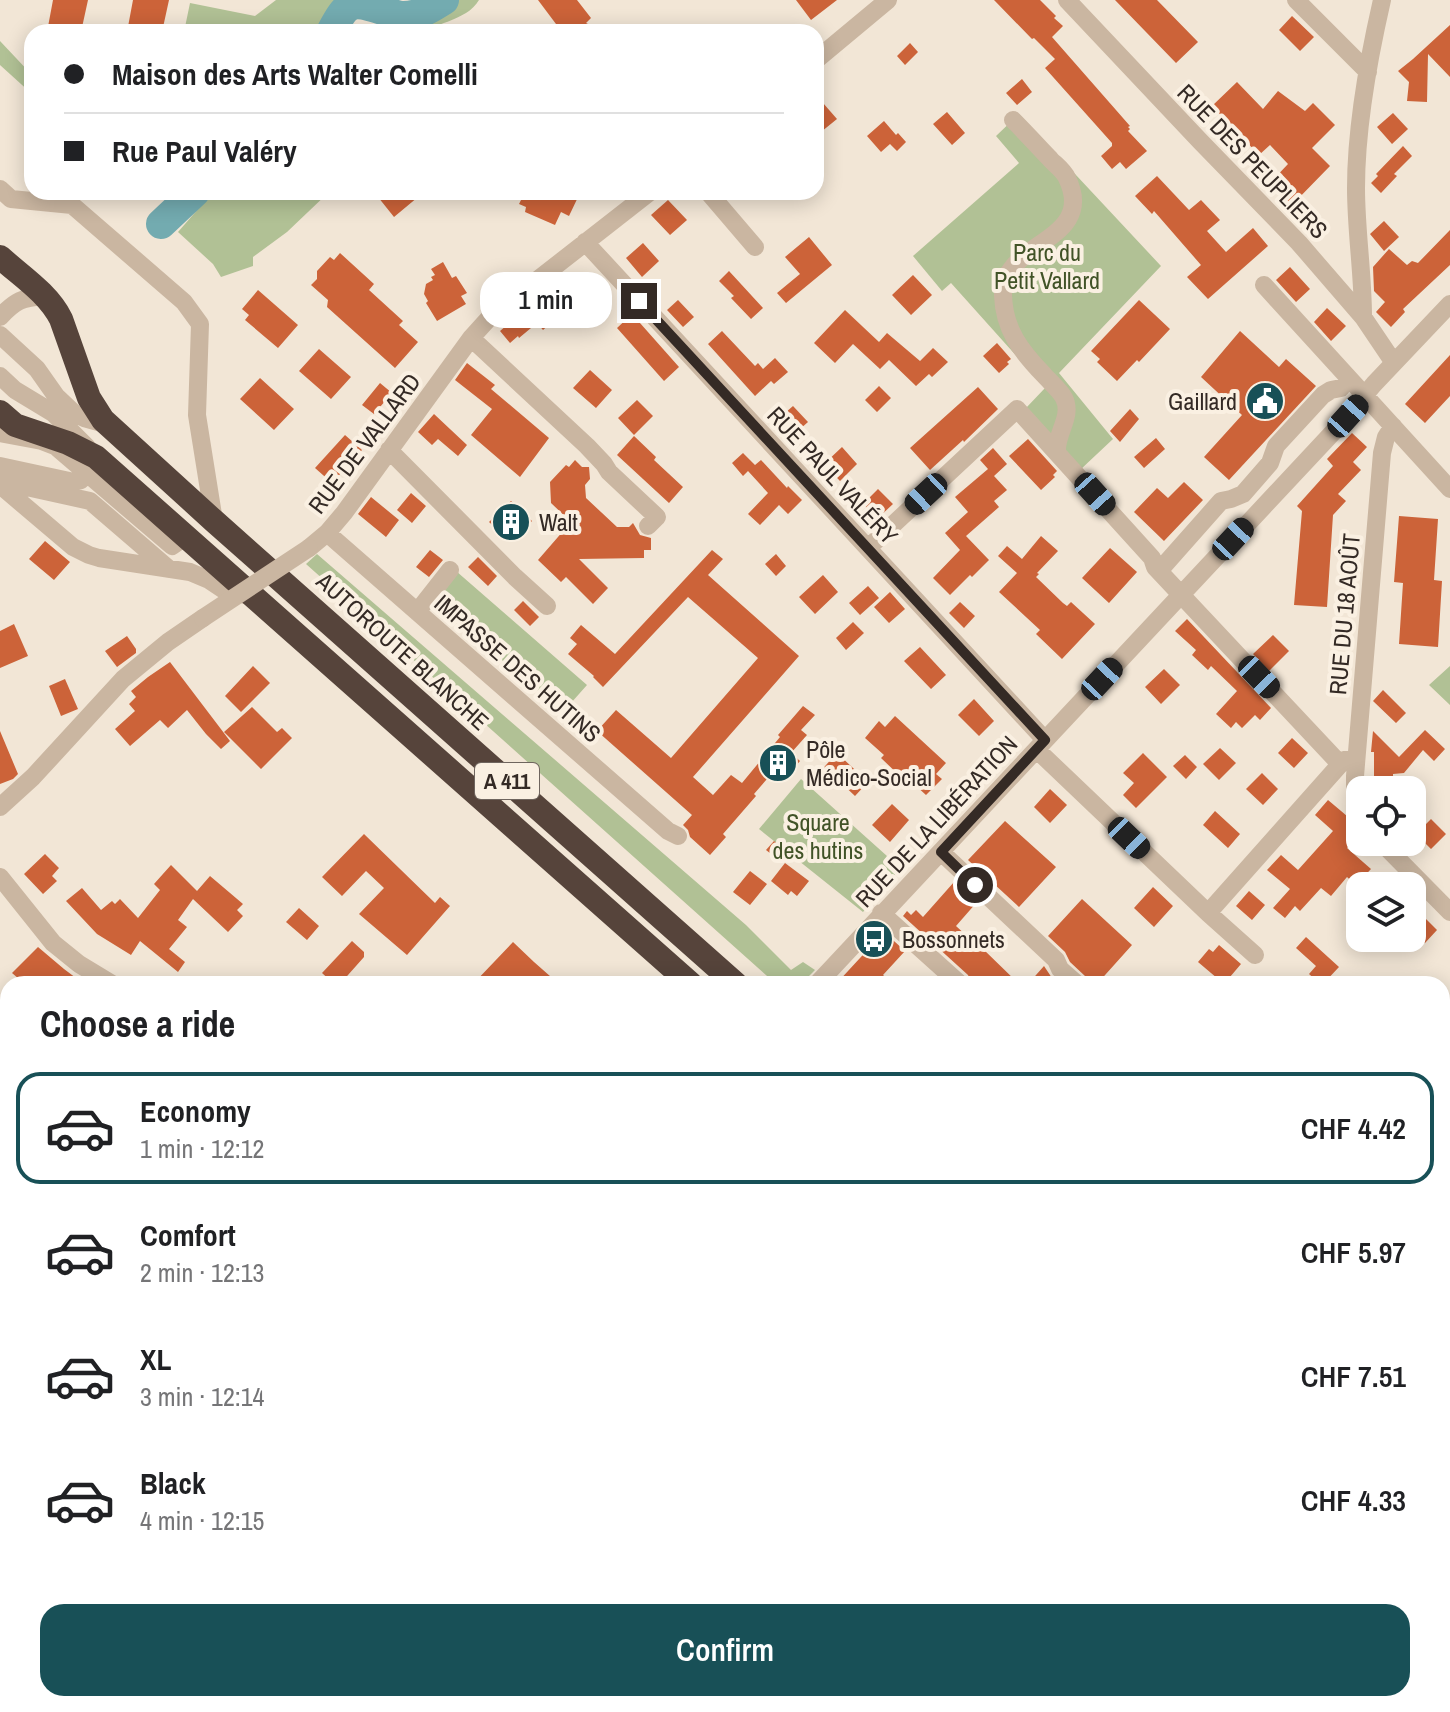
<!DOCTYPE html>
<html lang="en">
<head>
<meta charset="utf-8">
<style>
  body { margin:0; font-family:"Archivo Narrow",sans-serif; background:#f2f2f2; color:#202124; height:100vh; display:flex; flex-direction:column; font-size:30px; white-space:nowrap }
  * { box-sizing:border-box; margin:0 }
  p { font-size:26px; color:#757577 }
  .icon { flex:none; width:44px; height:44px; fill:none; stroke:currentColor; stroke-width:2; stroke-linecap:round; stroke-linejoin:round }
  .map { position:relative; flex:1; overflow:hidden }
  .details { position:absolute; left:0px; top:976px; width:1450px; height:736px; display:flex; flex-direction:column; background:#fff; border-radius:24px 24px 0 0; box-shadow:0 4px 20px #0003 }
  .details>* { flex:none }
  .guide { position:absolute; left:24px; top:24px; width:800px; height:176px; border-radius:24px; box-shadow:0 4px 20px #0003; display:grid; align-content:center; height:176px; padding:0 40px; background:#fff }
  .buttons { position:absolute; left:1346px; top:776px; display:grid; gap:16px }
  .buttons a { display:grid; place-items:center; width:80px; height:80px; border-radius:16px; background:#fff; box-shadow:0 4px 20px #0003; font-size:40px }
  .end { position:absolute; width:36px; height:36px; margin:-18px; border:10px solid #342a25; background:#fff; box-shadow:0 0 0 4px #fff }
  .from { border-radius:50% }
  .bubble { position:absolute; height:56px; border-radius:24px; background:#fff; box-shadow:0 4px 20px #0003; font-size:26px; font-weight:600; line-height:56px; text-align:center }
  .car { position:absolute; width:24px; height:48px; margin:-24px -12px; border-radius:10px; box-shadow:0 0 6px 2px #0007; background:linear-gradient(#222 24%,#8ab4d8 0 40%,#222 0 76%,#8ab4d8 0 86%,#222 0) }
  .guide b { display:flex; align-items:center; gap:28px; height:76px; font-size:30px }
  .guide b+b { border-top:2px solid #e0e0e0 }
  .guide i { width:20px; height:20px; background:#202124 }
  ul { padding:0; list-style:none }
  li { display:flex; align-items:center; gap:24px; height:112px; margin:0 16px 12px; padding:0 24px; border:4px solid transparent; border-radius:24px }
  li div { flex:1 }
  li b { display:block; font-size:30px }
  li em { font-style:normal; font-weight:600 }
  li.on { border-color:#185057 }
  li>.icon { width:72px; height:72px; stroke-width:1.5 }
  h2 { padding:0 40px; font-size:36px; line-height:96px }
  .primary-button { display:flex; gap:16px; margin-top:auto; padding:16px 40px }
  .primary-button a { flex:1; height:92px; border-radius:24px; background:#185057; color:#fff; font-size:32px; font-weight:600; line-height:92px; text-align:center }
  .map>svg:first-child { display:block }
</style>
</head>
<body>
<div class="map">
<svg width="1450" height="1712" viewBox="0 0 1450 1712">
  <rect width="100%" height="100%" fill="#f2e6d6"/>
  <path fill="#b1c195" d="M276,0H345L335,9L322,32H184L190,3L255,16Z
    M455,0H479C476,5 471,10 466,13C453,21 420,33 406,30C388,27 370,10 352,17L348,32H342L346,19L356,8C370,9 375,14 387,18C412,27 435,13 455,0Z
    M0,41L32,75V94L0,65Z
    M1019,114L1161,266L1059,373L1113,439L1080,470L1026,408L1045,388L951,283L942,291L913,256L1019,163L996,136Z
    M213,192H329L287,232L253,257V266L221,277L213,264L178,232Z
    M317,554L746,925L791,970L803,962L815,970L801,984H776L306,564Z
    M456,571L587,685L563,712L432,601Z
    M1450,666V705L1429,685Z
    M801,779L887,856L883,862L896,874L863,912L759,829Z
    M1442,1591L1450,1596V1712H1433L1434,1704H1442Z
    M320,1704H623L616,1712H315Z
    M994,1704H1093L1104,1712H1006Z"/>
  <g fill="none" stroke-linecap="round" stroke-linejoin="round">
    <path stroke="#73abb0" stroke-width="30" d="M331,32C348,0 351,0 385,11C391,13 397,16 403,16C420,16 431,8 444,0
      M161,224L195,192"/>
  </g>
  <path fill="#cc6339" d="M53,0H88L81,32H47Z
    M133,0H169L162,32H127Z
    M538,0H577L591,18L586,23L604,32H562Z
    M796,0H837L811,20Z
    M994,0H1040L1056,16L1054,18L1063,26L1052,37L1130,126L1128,127L1130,129L1128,131L1147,151L1126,169L1120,162L1112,169L1101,156L1112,146V143L1045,68L1055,59L1034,38L1032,39Z
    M1115,0H1157L1198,42L1176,63Z
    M1292,16L1314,37L1300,51L1279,30Z
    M1450,25V77L1428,54L1427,102L1407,101L1409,82L1398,71L1413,59Z
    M910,43L918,52L905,65L897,56Z
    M1022,79L1032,92L1017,105L1006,93Z
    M1237,82L1263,109L1278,91L1305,111L1313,103L1335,125L1312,148L1330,166L1292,205L1270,183L1288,164L1270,145L1259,155L1212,106Z
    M816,95L837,119L816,136Z
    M947,112L965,133L952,145L933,124Z
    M1393,113L1408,129L1392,144L1377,127Z
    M884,121L896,135L898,133L906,142L897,151L890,144L881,152L867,136Z
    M1403,146L1412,156L1394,174L1397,176L1381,193L1371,183L1378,176L1376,174Z
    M1157,176L1189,210L1201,200L1220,220L1207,231L1226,252L1253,228L1268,246L1208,299L1187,277L1201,265L1154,211L1152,214L1135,196Z
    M374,192H424L394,217Z
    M525,192H572L579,195L569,216L561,212L555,225L525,212L526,207L519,204Z
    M668,200L687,220L670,235L651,215Z
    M1384,221L1399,237L1384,251L1370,234Z
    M1450,230V265L1403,309L1405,312L1391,327L1376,312L1385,302L1374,291L1373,267L1389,249L1407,265L1412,261L1418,263Z
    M809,237L832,265L786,303L777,293L800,274L785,257Z
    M643,243L659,261L642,277L626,258Z
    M340,253L374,284L369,290L403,321L399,325L418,342L395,368L327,307L328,300L311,285L317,279V271L330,257L334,260Z
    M443,262L452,278L456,276L467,293L461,296L466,304L437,321L426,303L428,301L424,294L426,284L433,280L431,277L435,275L431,269Z
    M1290,267L1310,289L1296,302L1276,280Z
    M729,271L763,308L751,319L731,298L734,296L719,281Z
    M913,275L932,295L911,315L892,295Z
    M258,290L298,325L278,348L245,320L249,315L242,309Z
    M571,297L585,312L568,327L555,312Z
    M536,300L554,320L543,330L537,323L519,338L518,336L510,343L500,331Z
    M678,300L694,317L683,327L667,310Z
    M1139,300L1170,329L1139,362L1137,360L1117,381L1097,362L1100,359L1091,351Z
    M1327,308L1346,326L1331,341L1314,322Z
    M845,310L879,342L887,333L920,361L933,348L948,362L932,377L929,374L916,386L889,360L880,369L853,344L835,363L814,343Z
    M632,314L679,367L664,381L617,328Z
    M722,331L755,366L758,363L763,369L775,358L788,372L774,384L771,381L755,396L708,344Z
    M1240,331L1279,367L1286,359L1316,386L1229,480L1204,457L1242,415L1201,377Z
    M997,343L1011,359L1007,362L1009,364L999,373L983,356Z
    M319,349L351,377L331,399L299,371Z
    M1450,355V396L1425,423L1405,404Z
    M467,363L495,385L491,389L549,438L520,477L471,435L492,409L455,380Z
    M590,370L612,390L596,408L573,388Z
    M260,378L294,409L274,430L240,399Z
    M380,383L392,393L374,414L362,405Z
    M879,386L891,398L877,412L865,400Z
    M978,387L998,409L964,442L963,440L930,470L910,448Z
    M637,400L653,416L634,435L618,418Z
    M793,406L808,422L791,437L777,420Z
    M1130,409L1139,419L1120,442L1110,431Z
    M434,414L467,445L458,456L438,439L432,445L418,432Z
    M1352,433L1367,447L1353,462L1361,470L1338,494L1346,501L1333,515L1327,607L1294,605L1302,511L1297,506L1333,466L1327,459Z
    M345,435L362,450L332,483L315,468Z
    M634,436L656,457L654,460L683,487L669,503L617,455Z
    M1156,438L1165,449L1144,468L1134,457Z
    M1028,439L1057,471L1053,475L1055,477L1041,490L1009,456Z
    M842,447L857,464L840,481L824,464Z
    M993,448L1007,464L994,476L1007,490L994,501L999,507L966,536L989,560L972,577L970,575L950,595L933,578L960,550L945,533L968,512L955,497L988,469L980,460Z
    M743,453L755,465L761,460L787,488L788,486L802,500L788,514L779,505L760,525L748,514L768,493L748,471L743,476L732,463Z
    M575,460L582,467H589L590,479L585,485L586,498L617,527H629L633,523L640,535L651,538V550H644V558L579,559L608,588L593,604L566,577L561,582L538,560L571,522L551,503L550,482L566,465L569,467Z
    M1184,482L1203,500L1164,541L1134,512L1157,488L1168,498Z
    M878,489L893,504L877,519L863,504Z
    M411,493L426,506L412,523L397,510Z
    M371,497L399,520L386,537L358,514Z
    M511,501L532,521L511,542L489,522Z
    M1399,516L1438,519L1434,580L1442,581L1438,647L1399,644L1403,583L1394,582Z
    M1041,536L1058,551L1037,573L1039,574L1036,577L1063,603L1067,606L1071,602L1095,624L1062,659L1036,634L1040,630L999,592L1017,573L998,556L1007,546L1022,559Z
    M45,541L70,562L54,580L29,559Z
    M1110,548L1137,572L1109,603L1082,578Z
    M430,550L443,560L429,577L416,567Z
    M712,550L723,559L708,575L799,656L693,777L713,795L731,775L742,783L780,737L778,735L803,706L815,715L801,730L807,735L791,753L800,761L783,781L773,772L754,794L756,796L723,834L726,837L710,855L690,837L688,830L683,825L692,815L597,731L616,710L671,758L758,658L688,597L603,687L593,677L594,676L568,654L577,644L570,638L581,625L615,654Z
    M776,554L786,566L776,576L765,564Z
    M478,557L497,576L488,586L468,567Z
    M823,575L838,592L815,614L799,597Z
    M868,586L879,598L860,615L849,603Z
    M890,592L905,609L889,623L874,607Z
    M523,601L539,617L530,626L514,610Z
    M960,602L975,616L964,628L949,613Z
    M1187,619L1271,708L1260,720L1255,715L1242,728L1236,722L1231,728L1216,714L1237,691L1211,666L1208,670L1192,655L1196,650L1175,631Z
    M853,622L864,633L846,650L836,638Z
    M14,624L28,656L0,668V631Z
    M1273,635L1289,651L1269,671L1253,654Z
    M127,636L136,649V653L117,667L105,651Z
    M920,647L946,675L931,689L904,661Z
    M170,662L230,741L221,749L206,734L187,710L168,728L160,720L130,746L115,729L135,711L129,704L136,697L131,691L148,677Z
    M253,666L270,683L241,712L225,696Z
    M1164,669L1180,685L1161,704L1145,687Z
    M65,679L78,709L61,716L49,686Z
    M1383,690L1406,713L1396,723L1373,701Z
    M974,699L994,721L979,736L958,715Z
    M252,707L277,732L282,728L292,738L261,769L224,732Z
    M895,716L946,763L936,774L942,779L926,795L904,775L902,778L881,758L884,755L865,738L879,721L885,727Z
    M1425,730L1445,749L1434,761L1423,750L1404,773L1393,774V785H1374V752H1371L1373,731L1399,757Z
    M0,731L18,774L13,779L0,784Z
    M1292,738L1308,753L1294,768L1278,753Z
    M1220,748L1236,763L1219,780L1203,764Z
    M837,753L868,782L855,796L835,777L826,787L815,777Z
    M1143,753L1167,777L1136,808L1123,795L1134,783L1123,773Z
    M1185,755L1197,767L1186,779L1173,766Z
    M1262,773L1278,789L1263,805L1246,789Z
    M1050,789L1067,805L1050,823L1034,807Z
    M1328,800L1360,827V833L1347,848L1371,869L1356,885L1347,877L1331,896L1321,888L1300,911L1295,906L1285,918L1273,908L1290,889L1267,870L1281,855L1298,870L1333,831L1315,815Z
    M892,804L909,820L890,842L872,825Z
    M1215,811L1240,834L1228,848L1203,825Z
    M1431,819L1446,834L1431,849L1416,834Z
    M1005,821L1056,867L1019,907L968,860Z
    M364,834L435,903L440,897L450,906L407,955L359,914L384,888L366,871L342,896L322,877Z
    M774,841L788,851L780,861L766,850Z
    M45,854L59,868L52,876L57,881L43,894L24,874Z
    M785,863L809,881L797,896L791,891L788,895L771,881Z
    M171,865L197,891L210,876L243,904L237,910L243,916L228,932L193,899L178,920L187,927L169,949L185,962L178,972L140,941L131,955L97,934L66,901L82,888L101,910L112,901L115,904L120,899L138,918L160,890L154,884Z
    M750,871L767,884L750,905L733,892Z
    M954,882L977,902L956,926L981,949L982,948L1019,984H972L968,975L903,916L907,911L911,915L916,910L923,917Z
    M1153,887L1173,906L1154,927L1134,908Z
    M1249,891L1265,905L1252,920L1236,906Z
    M1082,899L1132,945L1097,984H1089L1085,976L1070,962L1065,952L1048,936Z
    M299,908L319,926L307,940L286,922Z
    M1420,913L1437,930L1425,943L1412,931V921Z
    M884,932L905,951L883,975L893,984H836Z
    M1306,937L1339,967L1323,984H1320L1309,974L1316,966L1296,948Z
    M352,941L364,952V957L340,984H334L322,973Z
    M513,942L534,962L559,984H538L528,976L521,984H473Z
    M1219,945L1241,964L1224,984L1198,962L1209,949L1213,952Z
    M38,947L64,969L84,984H25L19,979L12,973Z
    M1044,966L1052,978L1059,984H1028Z"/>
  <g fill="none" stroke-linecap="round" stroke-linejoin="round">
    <path stroke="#cab6a1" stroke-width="18" d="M1067,0L1200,141L1299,243L1363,317L1394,363
      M1296,0L1368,72
      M816,60L888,0
      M1013,120C1026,133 1038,146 1051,160C1056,165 1064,171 1067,178C1098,242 1001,241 1003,295C1004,330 1021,351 1044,375C1050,382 1060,390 1064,398C1073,416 1056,433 1057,451
      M0,189L11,199L72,205L184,302L200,324L197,415L214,521
      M708,192L755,247
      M585,242L1045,740
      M1264,285L1450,489
      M0,317C16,300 22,298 44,296
      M1363,317C1363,274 1356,231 1356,188C1356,126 1368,61 1382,0
      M0,335L37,369L56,396L74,413L84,418L109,425
      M471,338L587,446L604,464L609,472L657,517L648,526
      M0,376L15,390L53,413L87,447
      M0,433L42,441L55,446L172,546L185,537
      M389,450L515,577L547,606
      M0,466L74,482L81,480L88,473
      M0,477L22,486L90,501L169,569
      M0,485L73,547L89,555L99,558L190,572L209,580L224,590L250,596
      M327,533L668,831L678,836
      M309,548L327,533L344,513L471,338L490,317L650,192
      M868,548L1017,409L1152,558L1155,567L1340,764
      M1159,571L1221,501L1231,499L1243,494L1270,463L1276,446L1323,395L1331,390L1341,388
      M417,612L450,570
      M1037,750L1208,913L1344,760L1356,759
      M0,807L33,777L123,679L168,642L203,618
      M1360,809L1355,786V776L1382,453L1386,437L1393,426
      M1381,842L1450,912
      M941,852L1056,960L1060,969L1077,984
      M0,877L53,943L79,964L112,984
      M881,913L960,984
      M1208,913L1255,955
      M817,984L1337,428L1374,384L1450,304
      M1442,1043L1450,1035
      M1442,1190L1450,1196
      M0,1206L8,1190
      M440,1704L454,1712
      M483,1704L497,1712
      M841,1704L852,1712
      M1113,1704L1123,1712
      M298,1712L302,1704
      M337,1712L341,1704
      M557,1712L561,1704
      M630,1712L636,1704
      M785,1712L790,1704
      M1334,1712L1339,1704"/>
    <path stroke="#56443b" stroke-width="24" d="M0,257C21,276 48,293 61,319L89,398L103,420L214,521L736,984
      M0,412L15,425L68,443L96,457L691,984
      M1442,1522L1450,1526
      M1442,1555L1450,1560"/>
    <path stroke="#cab6a1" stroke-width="18" d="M203,618L309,548"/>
  </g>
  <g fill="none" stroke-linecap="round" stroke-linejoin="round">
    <path stroke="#342a25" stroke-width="10" d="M639,301L1045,740L941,852L975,885"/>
  </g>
  <defs>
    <symbol id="civic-disc" viewBox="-11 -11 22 22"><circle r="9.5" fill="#185057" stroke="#faf0e2"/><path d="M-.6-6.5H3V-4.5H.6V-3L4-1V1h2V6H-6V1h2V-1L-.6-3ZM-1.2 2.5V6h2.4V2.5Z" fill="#fff"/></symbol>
    <symbol id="building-disc" viewBox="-11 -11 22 22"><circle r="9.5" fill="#185057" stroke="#faf0e2"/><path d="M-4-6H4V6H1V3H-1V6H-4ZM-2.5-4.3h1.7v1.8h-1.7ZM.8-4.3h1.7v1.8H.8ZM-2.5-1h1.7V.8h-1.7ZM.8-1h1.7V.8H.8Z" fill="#fff"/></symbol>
    <symbol id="bus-disc" viewBox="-11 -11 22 22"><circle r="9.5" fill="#185057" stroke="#faf0e2"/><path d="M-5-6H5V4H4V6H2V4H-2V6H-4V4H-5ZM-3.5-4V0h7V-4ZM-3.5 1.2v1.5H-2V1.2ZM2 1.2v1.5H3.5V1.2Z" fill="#fff"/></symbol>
  </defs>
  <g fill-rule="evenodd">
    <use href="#civic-disc" x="1243" y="379" width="44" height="44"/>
    <use href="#building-disc" x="489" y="500" width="44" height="44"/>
    <use href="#building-disc" x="756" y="741" width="44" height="44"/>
    <use href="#bus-disc" x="852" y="917" width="44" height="44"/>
  </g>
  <g text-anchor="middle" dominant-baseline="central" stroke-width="8" stroke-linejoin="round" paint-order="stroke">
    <rect fill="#faf0e2" stroke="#6f655e" stroke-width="2" x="475" y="763" width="64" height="36" rx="6"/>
    <g font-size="22" font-weight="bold" fill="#342a25">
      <text x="507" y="781">A 411</text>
    </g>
    <g font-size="24" fill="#342a25" stroke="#faf0e2">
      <text transform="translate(1253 161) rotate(46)">RUE DES PEUPLIERS</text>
      <text transform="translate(364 443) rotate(-53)">RUE DE VALLARD</text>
      <text transform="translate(833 475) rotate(47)">RUE PAUL VALÉRY</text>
      <text transform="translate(1344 614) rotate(-85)">RUE DU 18 AOÛT</text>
      <text transform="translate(403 651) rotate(42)">AUTOROUTE BLANCHE</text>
      <text transform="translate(518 668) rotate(41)">IMPASSE DES HUTINS</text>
      <text transform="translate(936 821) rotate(-47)">RUE DE LA LIBÉRATION</text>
    </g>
    <g font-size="24" fill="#415327" stroke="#faf0e2">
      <text x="1047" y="252">Parc du<tspan x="1047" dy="28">Petit Vallard</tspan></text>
      <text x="818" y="822">Square<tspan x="818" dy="28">des hutins</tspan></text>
    </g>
    <g font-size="24" fill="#342a25" stroke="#faf0e2" text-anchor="start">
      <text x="1237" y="401" text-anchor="end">Gaillard</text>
      <text x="539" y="522">Walt</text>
      <text x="806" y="749">Pôle<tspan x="806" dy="28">Médico-Social</tspan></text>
      <text x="902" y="939">Bossonnets</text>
    </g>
  </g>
</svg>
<div class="buttons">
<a><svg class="icon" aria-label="locate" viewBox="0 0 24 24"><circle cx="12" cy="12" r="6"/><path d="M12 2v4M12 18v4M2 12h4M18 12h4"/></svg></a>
<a><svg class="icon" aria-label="layers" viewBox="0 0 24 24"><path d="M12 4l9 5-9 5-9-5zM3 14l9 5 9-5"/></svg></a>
</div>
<i class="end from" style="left:975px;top:885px"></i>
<i class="end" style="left:639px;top:301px"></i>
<div class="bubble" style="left:480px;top:272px;width:132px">1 min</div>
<i class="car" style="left:1348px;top:416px;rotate:42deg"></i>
<i class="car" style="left:926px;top:494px;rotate:227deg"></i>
<i class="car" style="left:1095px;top:494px;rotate:138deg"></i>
<i class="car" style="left:1233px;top:539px;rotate:43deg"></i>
<i class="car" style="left:1259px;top:677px;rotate:136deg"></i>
<i class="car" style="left:1102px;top:679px;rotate:43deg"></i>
<i class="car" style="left:1129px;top:838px;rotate:134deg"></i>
<div class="guide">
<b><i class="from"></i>Maison des Arts Walter Comelli</b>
<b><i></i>Rue Paul Valéry</b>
</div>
<section class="details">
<h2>Choose a ride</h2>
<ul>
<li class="on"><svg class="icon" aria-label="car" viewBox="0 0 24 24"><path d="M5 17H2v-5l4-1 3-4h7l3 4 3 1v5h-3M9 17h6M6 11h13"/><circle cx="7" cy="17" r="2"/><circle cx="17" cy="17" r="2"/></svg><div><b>Economy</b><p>1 min · 12:12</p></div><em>CHF 4.42</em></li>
<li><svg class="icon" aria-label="car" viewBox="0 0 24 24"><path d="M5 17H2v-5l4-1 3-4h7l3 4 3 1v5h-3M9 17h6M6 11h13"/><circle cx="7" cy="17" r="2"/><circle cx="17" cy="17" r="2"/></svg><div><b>Comfort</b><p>2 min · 12:13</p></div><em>CHF 5.97</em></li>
<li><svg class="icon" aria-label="car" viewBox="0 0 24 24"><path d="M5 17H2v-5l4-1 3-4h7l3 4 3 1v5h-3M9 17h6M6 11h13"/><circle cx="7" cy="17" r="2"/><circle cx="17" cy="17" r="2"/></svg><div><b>XL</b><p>3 min · 12:14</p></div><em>CHF 7.51</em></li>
<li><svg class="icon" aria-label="car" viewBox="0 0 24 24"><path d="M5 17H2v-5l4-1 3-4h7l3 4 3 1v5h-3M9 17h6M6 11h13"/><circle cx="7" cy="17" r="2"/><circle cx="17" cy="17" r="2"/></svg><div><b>Black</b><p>4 min · 12:15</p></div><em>CHF 4.33</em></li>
</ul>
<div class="primary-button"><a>Confirm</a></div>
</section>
</div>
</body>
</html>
